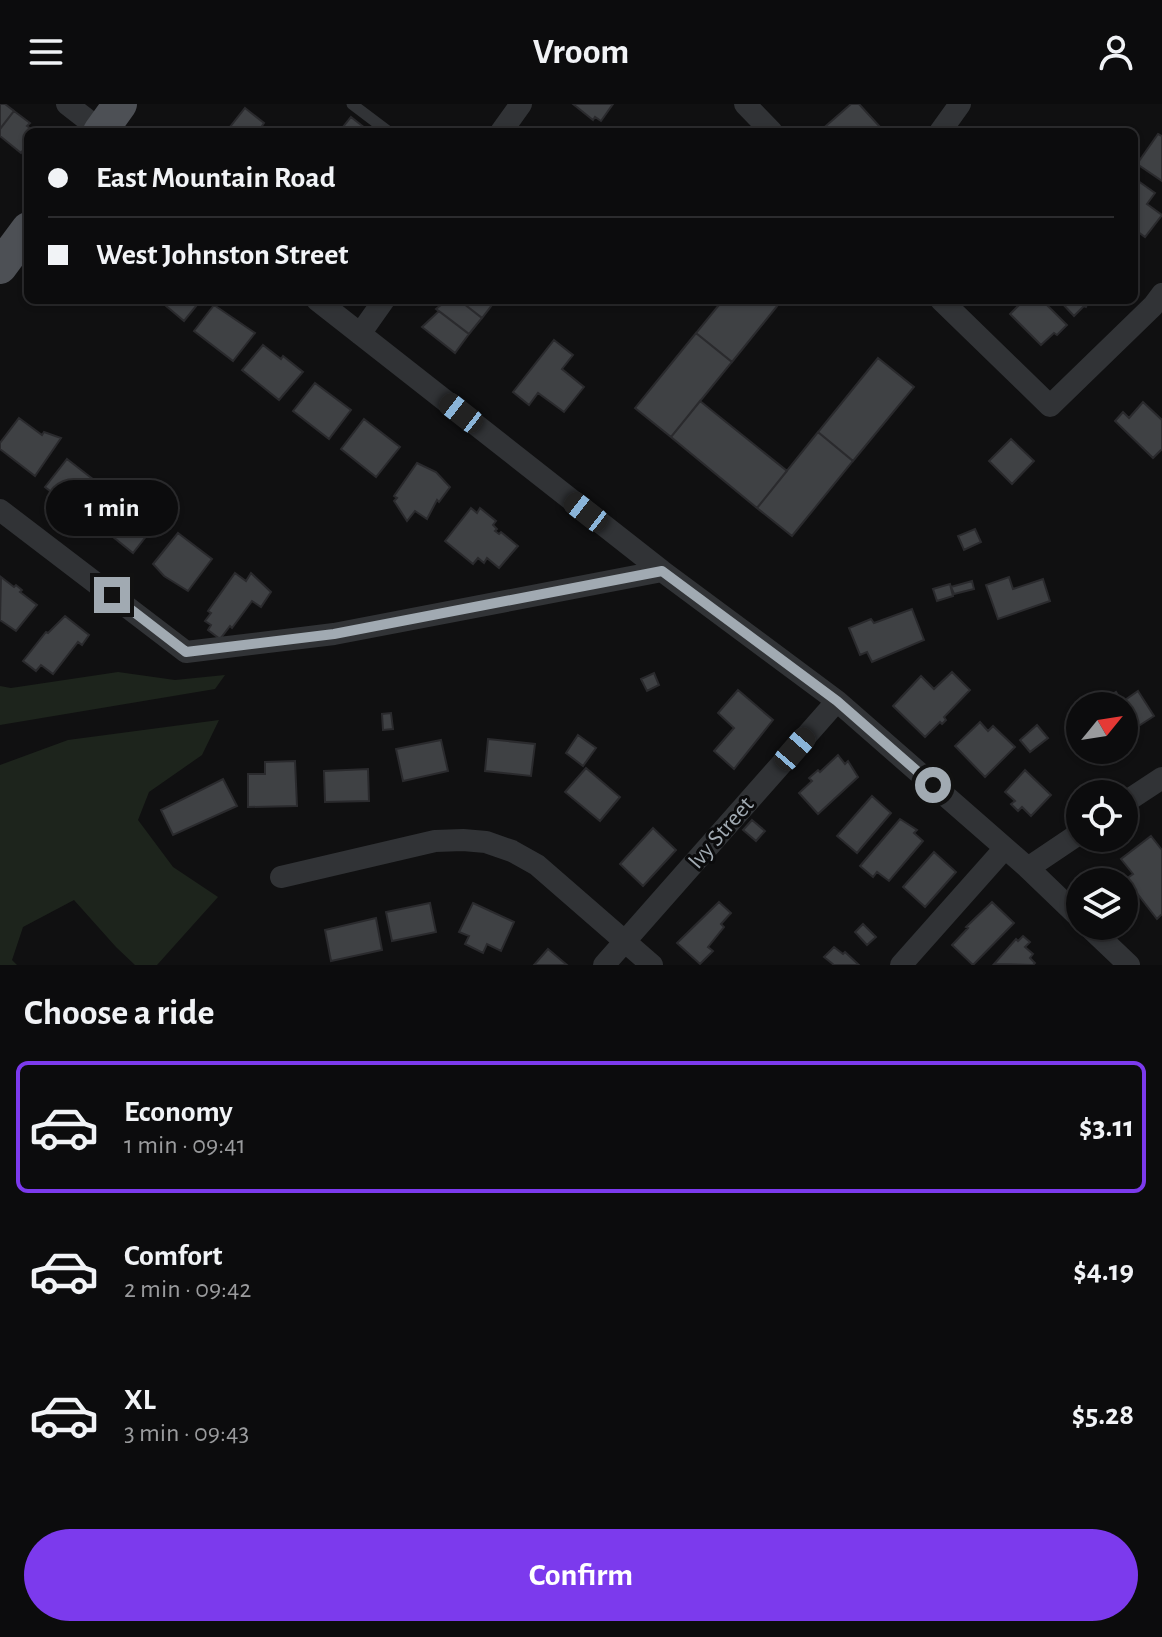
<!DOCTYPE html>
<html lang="en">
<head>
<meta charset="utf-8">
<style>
  body { margin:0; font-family:"Alegreya Sans",sans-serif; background:#151516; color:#f1f3f6; height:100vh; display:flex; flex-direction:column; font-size:30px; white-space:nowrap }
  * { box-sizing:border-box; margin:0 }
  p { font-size:26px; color:#9a9b9d }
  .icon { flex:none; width:44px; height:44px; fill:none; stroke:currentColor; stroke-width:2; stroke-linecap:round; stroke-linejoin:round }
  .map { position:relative; height:861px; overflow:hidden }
  .sheet { display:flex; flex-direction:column; background:#0c0c0d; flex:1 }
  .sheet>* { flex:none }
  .top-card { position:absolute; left:24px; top:24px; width:1114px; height:176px; border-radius:12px; box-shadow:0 2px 6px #0004,0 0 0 2px #2c2c2e; display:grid; align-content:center; height:176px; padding:0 24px; background:#0c0c0d }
  .needle { width:52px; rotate:60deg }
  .buttons { position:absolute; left:1066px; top:588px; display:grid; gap:16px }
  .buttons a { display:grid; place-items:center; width:72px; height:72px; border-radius:50%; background:#0c0c0d; box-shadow:0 2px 6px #0004,0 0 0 2px #2c2c2e; font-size:40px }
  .end { position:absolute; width:36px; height:36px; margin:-18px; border:10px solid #a1aab2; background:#111; box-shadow:0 0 0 4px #111 }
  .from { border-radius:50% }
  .bubble { position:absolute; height:56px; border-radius:28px; background:#0c0c0d; box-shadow:0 2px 6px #0004,0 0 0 2px #2c2c2e; font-size:26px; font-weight:600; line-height:56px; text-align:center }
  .car { position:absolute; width:24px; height:48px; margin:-24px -12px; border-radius:10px; box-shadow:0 0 6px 2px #0007; background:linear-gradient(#222 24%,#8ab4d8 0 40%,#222 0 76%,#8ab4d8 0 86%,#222 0) }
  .top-card b { display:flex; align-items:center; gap:28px; height:76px; font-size:30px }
  .top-card b+b { border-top:2px solid #2c2c2e }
  .top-card i { width:20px; height:20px; background:#f1f3f6 }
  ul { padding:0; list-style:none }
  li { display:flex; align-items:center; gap:24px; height:132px; margin:0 16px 12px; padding:0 8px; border:4px solid transparent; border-radius:12px }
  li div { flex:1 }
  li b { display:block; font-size:30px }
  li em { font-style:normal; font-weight:600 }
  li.current { border-color:#7c3aed }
  li>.icon { width:72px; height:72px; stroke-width:1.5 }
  h2 { padding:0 24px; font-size:36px; line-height:96px }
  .primary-button { display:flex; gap:16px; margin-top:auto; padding:16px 24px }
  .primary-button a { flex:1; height:92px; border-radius:48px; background:#7c3aed; color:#fff; font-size:32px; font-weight:600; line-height:92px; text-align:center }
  header { display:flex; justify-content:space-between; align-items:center; height:104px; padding:0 24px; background:#0c0c0d; font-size:36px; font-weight:600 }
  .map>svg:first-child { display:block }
</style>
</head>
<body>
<header><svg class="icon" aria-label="menu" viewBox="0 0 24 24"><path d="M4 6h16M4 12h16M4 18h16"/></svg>Vroom<svg class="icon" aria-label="person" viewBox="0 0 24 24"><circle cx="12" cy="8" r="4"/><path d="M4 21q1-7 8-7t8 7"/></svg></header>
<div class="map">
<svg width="1162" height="861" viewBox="0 0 1162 861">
  <rect width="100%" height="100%" fill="#101011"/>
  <path fill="#1d241c" d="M118,568L175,576L225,571L215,585L0,621V582L11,584Z
    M219,616L202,651L149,688L138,716L173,763L218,793L157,861H135L116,843L74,796L23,823L12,856L17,861H0V661L68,636Z"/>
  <path fill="#3f4144" stroke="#2a2a2d" stroke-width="2" d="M0,0H5L14,7L0,25Z
    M573,0H613L601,17L595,13L593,16Z
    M851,0H859L881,24L877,28H819Z
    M245,4L264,19L262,22L269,28H226Z
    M14,7L30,19L27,22L35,28H28V39L21,49L0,32V25Z
    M351,13L370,28H339Z
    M1158,30L1162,32V77L1137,60Z
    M1134,74L1155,89L1147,100L1162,111L1145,133L1134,125Z
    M159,196H201L184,217Z
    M447,196H459L482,214L469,230L436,205Z
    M459,196H494L495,197L482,214Z
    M723,196H782L732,258L696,229Z
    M1024,196H1042L1067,221L1057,231L1054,229L1041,241L1010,210Z
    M1059,196H1089L1086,203L1084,202L1074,212Z
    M214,201L255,229L233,257L194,227Z
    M439,207L469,230L455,249L422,223Z
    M696,229L732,258L671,333L635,304Z
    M554,236L573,251L562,265L584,283L564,308L538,289L529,301L513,288Z
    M263,241L281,255L283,252L303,268L279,296L242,266Z
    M878,254L914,283L853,357L818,328Z
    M315,279L351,306L329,335L293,307Z
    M700,297L787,367L757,404L671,333Z
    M1143,298L1162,316V345L1153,354L1115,317L1123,308L1129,314Z
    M19,314L42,331L44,328L61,334L35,372L0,345V339Z
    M364,315L400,343L376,373L341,345Z
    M818,328L853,357L792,432L757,404Z
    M1011,335L1034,357L1012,380L989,357Z
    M67,355L103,383L83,409L72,400L70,403L45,383Z
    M417,359L436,368L450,383L439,398L437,396L427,415L415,407L407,417L394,397L397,394L394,392Z
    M118,393L155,421L133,449L97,420Z
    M471,404L477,409L480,404L496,417L493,421L497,425L495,427L499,430L501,428L518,442L499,464L487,454L484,459L478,454L473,460L445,437Z
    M975,425L981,438L964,446L958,432Z
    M178,429L212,455L188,487L164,472L153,460Z
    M235,469L246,477L251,469L271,488L261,503L252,497L232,524L230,522L220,535L208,526L211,521L205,517L211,509L208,507Z
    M1,473L14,483L16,481L22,486L20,488L37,501L16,527L0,516Z
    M1009,473L1013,485L1043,475L1050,497L998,515L986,481Z
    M972,477L974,485L954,490L951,483Z
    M950,480L953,492L937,497L933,485Z
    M912,505L924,536L872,558L867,548L860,551L849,524L871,515L874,519Z
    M65,512L89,531L82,541L78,538L53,570L41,561L36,567L23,557L46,528L48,529Z
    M952,568L970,586L944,613L946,616L942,620L940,618L925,633L893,602L921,572L934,585Z
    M654,569L659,581L647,587L641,575Z
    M738,586L773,616L734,665L714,647L734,624L718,609Z
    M1138,587L1154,612L1134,625L1136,628L1124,632V602H1105L1102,597L1116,588L1122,598Z
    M391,609L393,625L383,626L382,610Z
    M980,618L988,627L993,622L1015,643L985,673L955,642Z
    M1037,621L1048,634L1030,648L1020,636Z
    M578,631L596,644L583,662L566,649Z
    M488,635L535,640L531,672L485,667Z
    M441,636L448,667L403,677L396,645Z
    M838,651L845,660L848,657L858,673L818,710L799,689L812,677L809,674L818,666L820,668Z
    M295,657L297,702L248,703V670H265V658Z
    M586,664L620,693L600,717L565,688Z
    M368,665L369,697L325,698L324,667Z
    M1025,666L1051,691L1031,712L1022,703L1018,707L1011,700L1015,697L1005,688Z
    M223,675L237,702L173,731L161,706Z
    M872,692L891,709L857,749L837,732Z
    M900,715L917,726L914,729L923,737L889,777L877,768L873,773L860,762Z
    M752,716L765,727L756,737L743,726Z
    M653,724L676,746L643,782L620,760Z
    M1151,732L1162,746V810L1157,815L1126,775L1133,770L1121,755Z
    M934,748L956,768L925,803L903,783Z
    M719,798L731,809L721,820L724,823L708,843L713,847L700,860L677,839Z
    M992,798L1014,819L973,861L952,841L968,824L966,823Z
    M430,799L436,828L392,837L386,808Z
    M473,799L514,818L501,847L487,840L483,849L465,840L469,832L459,828Z
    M376,814L382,846L331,857L325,826Z
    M863,820L876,833L867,841L855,828Z
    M1023,832L1030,838L1025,843L1033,850L1030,854L1035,859L1033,861L994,860L1016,835L1018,837Z
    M834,843L843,850L845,848L859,861H834L824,853Z
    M548,845L567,861H534Z"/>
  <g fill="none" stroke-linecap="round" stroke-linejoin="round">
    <path stroke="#313336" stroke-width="11" d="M352,0L389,28"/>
    <path stroke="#313336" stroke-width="22" d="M67,0L103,28
      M745,0L772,28
      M501,28L521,0
      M940,28L960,0
      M317,196L662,467L837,597L1028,764L1080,814
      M941,196L1050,302L1153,202L1162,190
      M360,230L384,196
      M0,406L186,548L334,530L662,467
      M1124,699L1162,674
      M1028,764L1080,729
      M281,773L435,737L463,736L486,738L512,747L537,761L652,861
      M1088,822L1129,861
      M604,861L837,597
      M901,861L1005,744"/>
    <path stroke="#4d5055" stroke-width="34" d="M100,28L120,0
      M0,163L28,125"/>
  </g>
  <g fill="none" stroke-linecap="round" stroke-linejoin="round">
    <path stroke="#a1aab2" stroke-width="10" d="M112,491L186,548L334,530L662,467L837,597L933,681"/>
  </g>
  <g text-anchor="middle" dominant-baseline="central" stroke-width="6" stroke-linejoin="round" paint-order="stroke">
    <g font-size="24" fill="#a1aab2" stroke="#0b0b0c">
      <text transform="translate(721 729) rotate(-49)">Ivy Street</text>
    </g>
  </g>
</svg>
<div class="buttons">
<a><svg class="needle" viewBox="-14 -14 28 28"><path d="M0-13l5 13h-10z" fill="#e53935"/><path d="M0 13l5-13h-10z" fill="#9a9b9d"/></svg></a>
<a><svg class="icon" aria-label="locate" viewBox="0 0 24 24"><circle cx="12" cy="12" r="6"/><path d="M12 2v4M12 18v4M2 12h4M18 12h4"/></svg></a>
<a><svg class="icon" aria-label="layers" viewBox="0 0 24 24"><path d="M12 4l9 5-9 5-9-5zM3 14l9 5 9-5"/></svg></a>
</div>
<i class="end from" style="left:933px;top:681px"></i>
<i class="end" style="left:112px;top:491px"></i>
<div class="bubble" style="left:46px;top:376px;width:132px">1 min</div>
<i class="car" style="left:461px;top:309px;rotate:308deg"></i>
<i class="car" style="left:586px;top:408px;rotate:308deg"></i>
<i class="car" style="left:795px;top:645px;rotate:41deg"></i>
<div class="top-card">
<b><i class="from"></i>East Mountain Road</b>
<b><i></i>West Johnston Street</b>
</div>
</div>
<section class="sheet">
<h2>Choose a ride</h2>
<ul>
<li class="current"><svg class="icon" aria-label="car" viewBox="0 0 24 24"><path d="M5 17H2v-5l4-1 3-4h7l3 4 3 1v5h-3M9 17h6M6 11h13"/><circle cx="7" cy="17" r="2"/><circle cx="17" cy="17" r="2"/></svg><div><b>Economy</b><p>1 min · 09:41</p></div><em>$3.11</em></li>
<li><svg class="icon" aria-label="car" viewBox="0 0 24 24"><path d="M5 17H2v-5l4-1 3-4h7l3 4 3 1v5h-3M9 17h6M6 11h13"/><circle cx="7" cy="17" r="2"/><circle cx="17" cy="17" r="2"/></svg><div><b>Comfort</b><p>2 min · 09:42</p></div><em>$4.19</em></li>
<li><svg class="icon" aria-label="car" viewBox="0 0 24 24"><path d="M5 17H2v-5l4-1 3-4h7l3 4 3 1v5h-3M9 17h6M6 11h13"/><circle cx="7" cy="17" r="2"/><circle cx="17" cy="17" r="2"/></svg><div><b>XL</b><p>3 min · 09:43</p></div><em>$5.28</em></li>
</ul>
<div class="primary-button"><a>Confirm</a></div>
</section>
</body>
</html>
